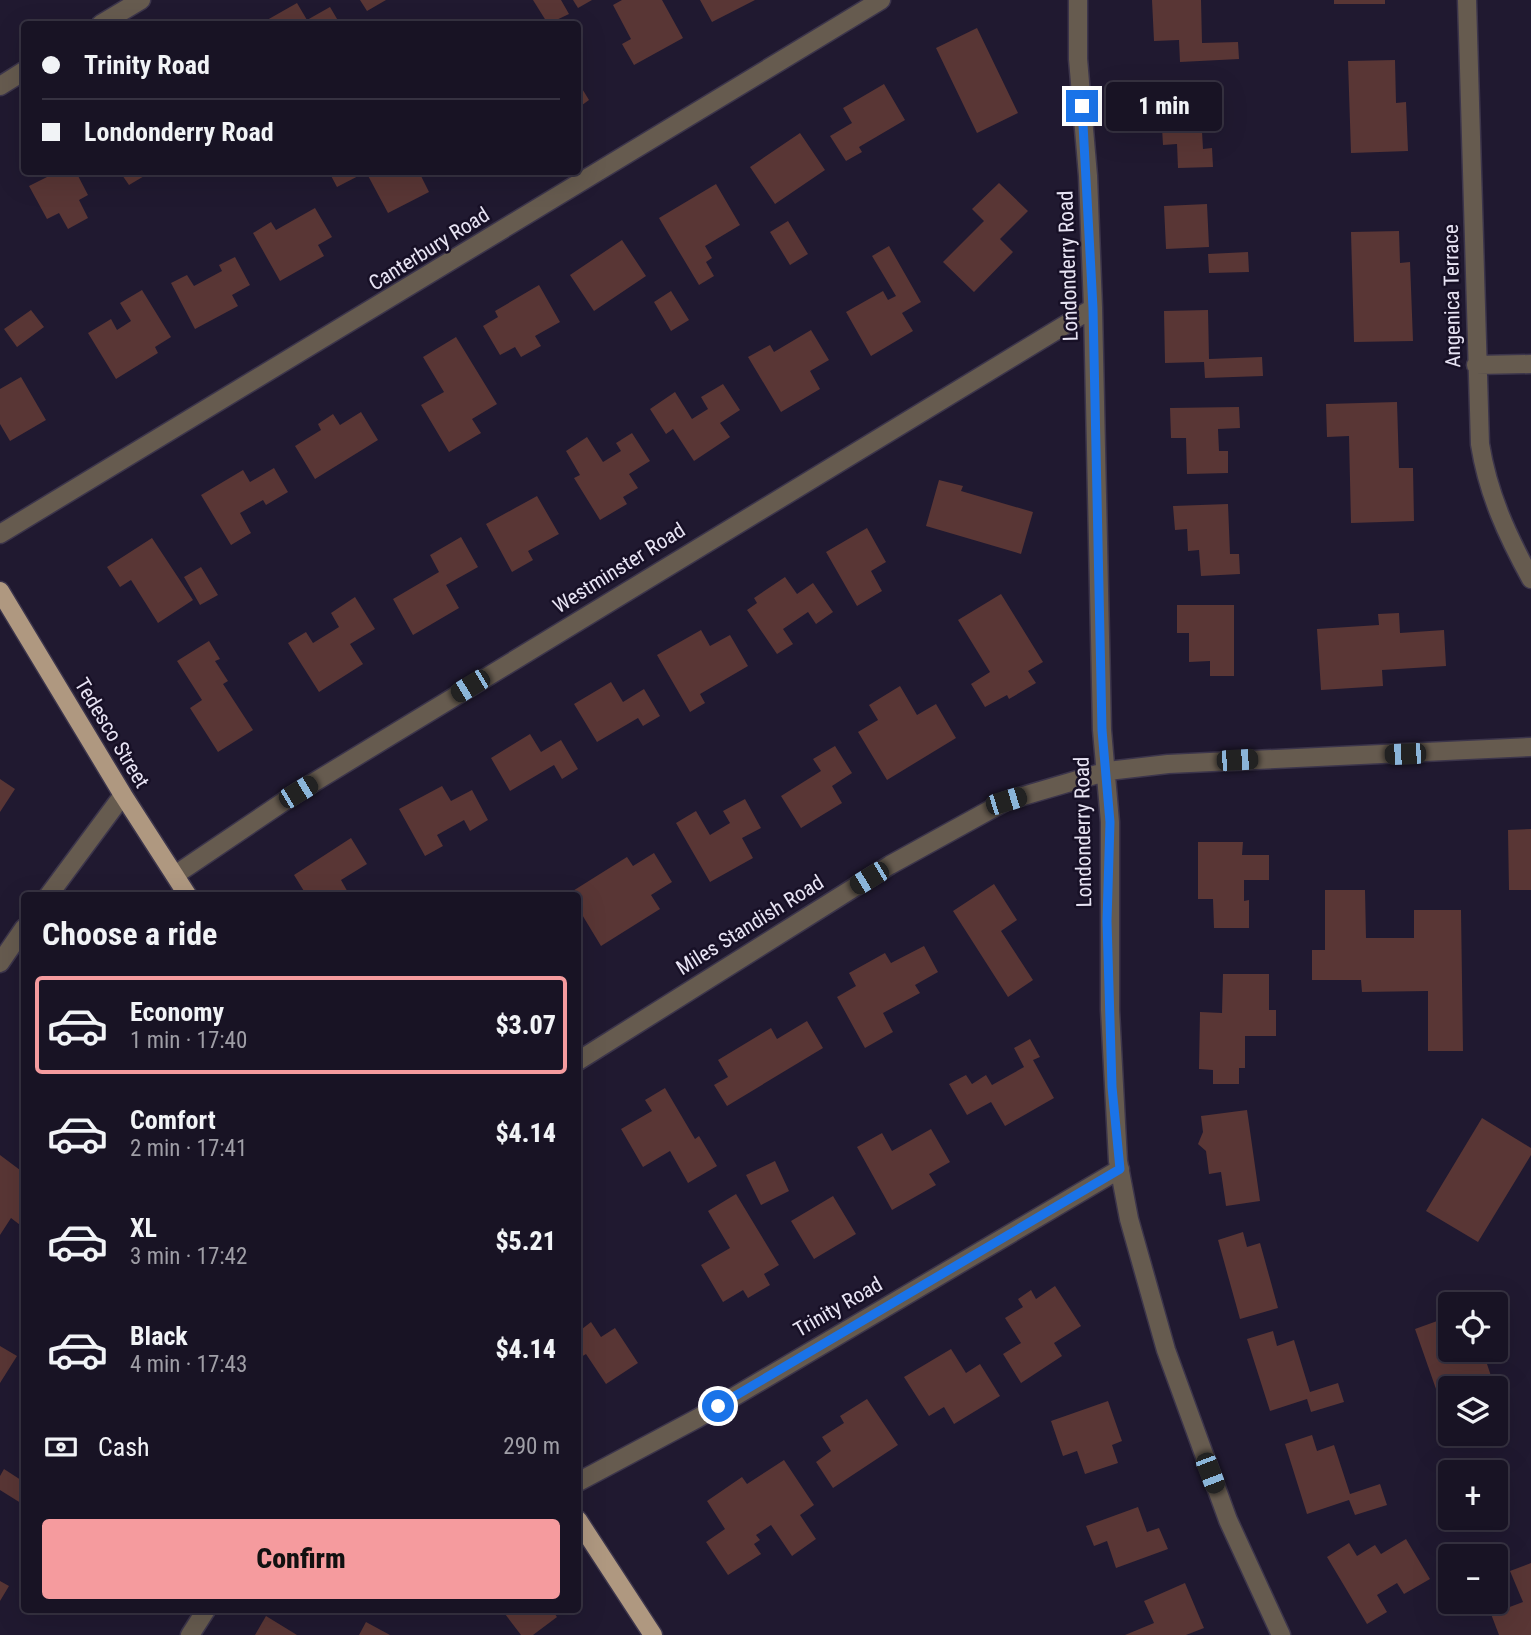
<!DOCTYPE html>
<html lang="en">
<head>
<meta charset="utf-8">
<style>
  body { margin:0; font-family:"Roboto Condensed",sans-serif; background:#252031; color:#f1f3f6; height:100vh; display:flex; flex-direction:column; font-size:26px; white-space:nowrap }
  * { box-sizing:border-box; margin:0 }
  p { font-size:23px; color:#9f9ea6 }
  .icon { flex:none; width:38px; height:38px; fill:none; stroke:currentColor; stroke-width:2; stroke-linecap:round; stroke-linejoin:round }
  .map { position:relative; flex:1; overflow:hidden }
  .panel { position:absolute; left:21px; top:892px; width:560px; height:721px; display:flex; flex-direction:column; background:#181324; border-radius:7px; box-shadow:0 7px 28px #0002,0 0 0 2px #363241 }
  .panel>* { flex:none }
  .banner { position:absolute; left:21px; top:21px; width:560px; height:154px; border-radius:7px; box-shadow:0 7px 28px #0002,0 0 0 2px #363241; display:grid; align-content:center; height:154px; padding:0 21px; background:#181324 }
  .controls { position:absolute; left:1438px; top:1292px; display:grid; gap:14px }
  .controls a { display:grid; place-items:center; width:70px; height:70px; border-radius:7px; background:#181324; box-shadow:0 7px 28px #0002,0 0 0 2px #363241; font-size:35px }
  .end { position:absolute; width:32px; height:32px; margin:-16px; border:9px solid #1a73e8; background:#fff; box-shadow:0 0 0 4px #fff }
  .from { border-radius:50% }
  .bubble { position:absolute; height:49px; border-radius:7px; background:#181324; box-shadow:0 7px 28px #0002,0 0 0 2px #363241; font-size:23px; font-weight:800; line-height:49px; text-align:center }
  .car { position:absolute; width:21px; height:42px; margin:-21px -10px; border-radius:9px; box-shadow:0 0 5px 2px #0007; background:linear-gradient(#222 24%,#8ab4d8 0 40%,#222 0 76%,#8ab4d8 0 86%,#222 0) }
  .banner b { display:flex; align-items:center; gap:24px; height:66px; font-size:26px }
  .banner b+b { border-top:2px solid #363241 }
  .banner i { width:18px; height:18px; background:#f1f3f6 }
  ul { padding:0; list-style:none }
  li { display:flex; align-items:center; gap:21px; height:98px; margin:0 14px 10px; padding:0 7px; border:4px solid transparent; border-radius:7px }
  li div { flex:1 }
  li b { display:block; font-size:26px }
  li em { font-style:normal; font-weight:800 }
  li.active { border-color:#f59b9e }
  li>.icon { width:63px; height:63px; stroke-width:1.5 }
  h2 { padding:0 21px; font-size:32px; line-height:84px }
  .pay { display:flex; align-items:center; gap:18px; height:77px; padding:0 21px; font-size:26px }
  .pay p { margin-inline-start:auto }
  .primary-button { display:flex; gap:14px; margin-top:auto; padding:14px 21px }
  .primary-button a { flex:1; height:80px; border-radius:7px; background:#f59b9e; color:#111; font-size:28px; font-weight:800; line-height:80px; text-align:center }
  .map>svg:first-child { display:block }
</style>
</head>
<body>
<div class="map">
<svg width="1531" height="1635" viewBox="0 0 1531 1635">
  <rect width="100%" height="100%" fill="#201930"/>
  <path fill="#593635" d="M360,0H386L367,11Z
    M533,0H561L569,14L548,24Z
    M573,0H592L578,8Z
    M622,0H662L683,38L634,65L622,44L631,39L613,5Z
    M700,0H755L712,22Z
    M1152,0H1201L1202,43L1238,42L1239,59L1180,62L1179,40L1154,41Z
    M1334,0H1385V4H1334Z
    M297,3L307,20L330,7L340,24H260Z
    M977,28L1018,113L977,133L936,48Z
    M1395,60L1396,103L1406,102L1408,151L1351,153L1348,61Z
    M578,82L589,100L578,108Z
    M884,84L905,120L859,147L862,152L846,161L830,136L852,123L843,108Z
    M1213,90L1214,113L1201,114L1203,149L1212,148L1213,167L1178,168L1177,144L1163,145L1160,93Z
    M800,133L825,170L775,204L750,167Z
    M57,172H76L88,195L79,200L88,218L68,229L59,213L47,219L29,186Z
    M120,172H151L129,185Z
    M329,172H366L337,187Z
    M366,172H419L429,192L388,213Z
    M999,183L1028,211L1000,239L1013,252L974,292L943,262L984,221L972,209Z
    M716,184L740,225L705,246L712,258L706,262L714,276L699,285L659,218Z
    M1207,204L1209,247L1166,249L1164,206Z
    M315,208L332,237L318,245L324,256L280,281L253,233L271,222L276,230Z
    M788,221L808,254L790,265L770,232Z
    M1399,231L1400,263L1410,262L1413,341L1354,342L1351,232Z
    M622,240L646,276L594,311L570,275Z
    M889,246L921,302L902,313L913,331L871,356L846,312L883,291L888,300L896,296L872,256Z
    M1248,252L1249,272L1209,273L1208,254Z
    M235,257L250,285L232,295L238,306L195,329L171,283L187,275L194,286L222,271L219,265Z
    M539,285L560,322L535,336L541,346L521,357L515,347L500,355L483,326L498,317L495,311Z
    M142,290L171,337L155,347L158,353L116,379L88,333L111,319L117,330L131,321L120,303Z
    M671,291L689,320L671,331L654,302Z
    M31,310L44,327L17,347L4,329Z
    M1208,310L1209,359L1262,357L1263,376L1205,378L1204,362L1165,363L1164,311Z
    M811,330L829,360L810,371L820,389L781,412L748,357L770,345L774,352Z
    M456,337L497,404L472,419L481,433L449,452L421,405L444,392L423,357Z
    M21,377L46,420L10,441L0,424V389Z
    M723,384L740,410L720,423L730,437L694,461L673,429L666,434L650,409L675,392L692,419L708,409L701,397Z
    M1397,402L1399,468H1413L1414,521L1351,523L1349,436L1327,437L1326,404Z
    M1239,407L1240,428L1218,429L1219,451H1228V473L1187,474L1186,438H1171L1170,408Z
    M361,412L378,440L315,479L295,446L321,430L318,424L333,414L340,425Z
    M632,433L650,461L629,474L638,488L623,497L627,504L600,520L574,478L580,475L566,451L587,437L603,462L621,451L616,443Z
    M274,468L288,492L266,505L263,500L240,513L251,533L231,545L201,495L243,470L250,482Z
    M939,480L963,486L961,491L1033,512L1021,554L926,526Z
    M537,496L559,534L528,551L533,560L512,572L486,524Z
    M1228,504L1230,554H1239L1240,574L1201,576L1199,550L1188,551L1187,529L1175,530L1173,506Z
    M867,528L886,562L871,571L882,591L857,606L826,552Z
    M461,537L478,567L446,585L459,608L413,635L393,599L439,572L430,555Z
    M152,538L193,600L158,623L131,580L120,587L107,567Z
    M201,567L218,595L200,605L184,577Z
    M785,577L797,594L813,583L833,612L816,624L808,612L783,629L793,644L777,654L747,610L757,603L754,598Z
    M1001,594L1043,662L1028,671L1036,683L1009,699L1007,695L985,707L971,684L990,672L958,620Z
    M355,597L375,629L350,644L363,664L319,692L288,643L306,632L313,643L339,627L331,613Z
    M1177,605H1234V676H1210V661L1189,662V633H1177Z
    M1399,613L1400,633L1444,630L1446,666L1382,670L1383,686L1321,690L1317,629L1379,625L1378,614Z
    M701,630L710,646L730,635L748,666L700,694L705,703L690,712L657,655Z
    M209,641L220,659L215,661L228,681L223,684L253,730L218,752L190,708L202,700L177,661Z
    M611,682L623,702L644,689L660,716L643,726L638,718L597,742L574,704Z
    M900,686L917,715L936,704L956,738L887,780L858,732L878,720L869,705Z
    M530,734L541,752L561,740L578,769L562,779L554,765L510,791L491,758Z
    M835,746L852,773L832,786L842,803L801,828L781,796L821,771L813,759Z
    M0,779L15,789L0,812Z
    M442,786L451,801L472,790L488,820L470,831L464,820L437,835L443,846L425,856L399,809Z
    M745,799L761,828L742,838L753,858L710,882L676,823L696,811L710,835L730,823L723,811Z
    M1531,829V890H1509L1508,830Z
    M351,838L367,864L341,880L350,896H307L294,875Z
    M1198,842H1243L1242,855H1269V880H1244V901L1249,900V928H1214L1213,899H1198Z
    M654,853L672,882L651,895L660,909L601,946L578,908V896L568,894L627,857L633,866Z
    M994,884L1017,920L1001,931L1033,980L1008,997L953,911Z
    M1325,890H1365L1366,938H1414V910H1461L1463,1051H1428V991L1362,992L1361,980H1312V950H1325Z
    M924,946L938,972L915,985L920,993L883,1013L893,1032L865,1048L837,997L856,986L849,973L885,953L891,963Z
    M1223,974H1269V1010H1276V1036H1245V1068H1239V1084H1213V1070L1199,1069L1200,1012L1222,1013Z
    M807,1021L823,1048L727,1106L714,1085L728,1077L718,1060L771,1028L777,1039Z
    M1030,1039L1040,1057L1033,1060L1054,1098L1005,1126L991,1102L967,1115L949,1084L966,1075L972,1084L986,1075L992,1085L1024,1067L1014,1048Z
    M665,1088L695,1139L699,1136L717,1166L688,1183L670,1151L643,1167L621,1129L652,1111L645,1100Z
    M1247,1110L1260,1201L1226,1206L1221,1172L1209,1174L1206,1151L1198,1144L1203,1132L1201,1116Z
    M1482,1118L1531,1148V1155L1478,1242L1426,1211Z
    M931,1129L950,1162L929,1174L936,1185L892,1210L857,1147L882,1133L892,1151Z
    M0,1155L24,1173V1228L11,1218L0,1235Z
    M775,1161L789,1191L761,1205L746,1175Z
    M736,1194L779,1265L764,1274L770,1285L748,1298L743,1290L723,1302L701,1265L730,1248L708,1211Z
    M833,1196L856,1234L814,1259L791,1221Z
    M1243,1232L1247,1247L1260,1243L1278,1308L1240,1319L1218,1240Z
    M1055,1286L1081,1326L1054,1343L1062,1356L1021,1383L1003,1354L1021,1343L1005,1318L1023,1307L1018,1299L1031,1290L1036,1299Z
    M1451,1316V1349H1482L1495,1388H1451L1450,1429L1415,1329Z
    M578,1322L582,1329L591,1322L601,1337L615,1328L638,1363L606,1384L586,1354L581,1357L578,1351Z
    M1273,1331L1277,1346L1294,1340L1310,1392L1338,1383L1344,1402L1311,1412L1307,1399L1270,1411L1247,1339Z
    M0,1346L17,1356L0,1383Z
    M951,1349L966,1373L980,1364L1000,1396L954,1424L944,1407L929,1416L904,1377Z
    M1496,1391L1504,1413L1496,1416Z
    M867,1399L898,1445L833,1488L816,1462L831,1451L822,1437L844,1423L840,1416Z
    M1108,1401L1122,1441L1112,1445L1118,1463L1085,1474L1077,1451L1063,1456L1051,1421Z
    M1312,1435L1317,1451L1334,1445L1350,1494L1380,1484L1387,1505L1355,1515L1349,1500L1307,1514L1285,1444Z
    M784,1460L814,1505L800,1515L816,1539L792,1556L771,1525L756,1535L760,1540L754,1544L761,1554L728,1575L706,1542L725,1529L707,1501L742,1477L747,1484Z
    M4,1469L24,1482V1505L0,1490V1476Z
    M1138,1507L1147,1532L1159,1528L1168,1549L1116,1568L1107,1541L1094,1546L1086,1526Z
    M1406,1539L1430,1579L1404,1594L1397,1583L1377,1595L1387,1612L1367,1624L1327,1557L1349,1543L1357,1556L1375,1545L1381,1554Z
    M1531,1563V1635H1499L1491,1614L1523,1602L1510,1571Z
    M0,1581L9,1586L0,1601Z
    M1185,1583L1204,1628L1186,1635H1125L1154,1623L1144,1601Z
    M502,1610H552L557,1617L533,1635H521Z
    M266,1616L297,1635H255Z
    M366,1622L390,1635H359Z"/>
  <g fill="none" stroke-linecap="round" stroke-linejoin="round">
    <defs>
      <path id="minor" d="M1078,0V59L1088,176L1093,308L1102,730L1110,822V1010L1118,1161L1129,1219L1166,1350L1228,1520L1281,1635
        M1467,0L1480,444C1488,494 1507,535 1531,579
        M1476,365L1531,364
        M0,534C294,357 588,180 881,0
        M175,875L298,792L1093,308
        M48,896L123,795
        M0,963L24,928
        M578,1061L890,865L1006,801L1108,771L1168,764L1531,747
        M578,1482L698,1418L1120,1169"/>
      <path id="tertiary" d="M101,24L141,0
        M0,86L24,71
        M190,1635L206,1610"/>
      <path id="primary" d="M0,591L123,795L188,896
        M578,1520L653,1635"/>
    </defs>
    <use href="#minor" stroke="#3c354b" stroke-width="21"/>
    <use href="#tertiary" stroke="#3c354b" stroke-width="21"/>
    <use href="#primary" stroke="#3c354b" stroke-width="21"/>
    <use href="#minor" stroke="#665b4f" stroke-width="18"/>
    <use href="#tertiary" stroke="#665b4f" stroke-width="18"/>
    <use href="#primary" stroke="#af9880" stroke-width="18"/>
  </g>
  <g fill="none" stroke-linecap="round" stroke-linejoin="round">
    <path stroke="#1a73e8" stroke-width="9" d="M718,1406L1120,1169L1112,1087L1107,921L1110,822L1102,730L1093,308L1082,106"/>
  </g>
  <g text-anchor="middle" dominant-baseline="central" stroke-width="5" stroke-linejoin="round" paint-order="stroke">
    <g font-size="21" fill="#e8e4f4" stroke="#171026">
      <text transform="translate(429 249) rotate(-32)">Canterbury Road</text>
      <text transform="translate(1068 266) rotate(-92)">Londonderry Road</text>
      <text transform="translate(1452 296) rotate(-91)">Angenica Terrace</text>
      <text transform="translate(619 568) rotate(-32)">Westminster Road</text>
      <text transform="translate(112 733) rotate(59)">Tedesco Street</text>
      <text transform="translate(1083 832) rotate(-91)">Londonderry Road</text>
      <text transform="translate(750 925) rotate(-32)">Miles Standish Road</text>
      <text transform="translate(838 1307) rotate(-30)">Trinity Road</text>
    </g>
  </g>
</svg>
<div class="controls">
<a><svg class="icon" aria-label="locate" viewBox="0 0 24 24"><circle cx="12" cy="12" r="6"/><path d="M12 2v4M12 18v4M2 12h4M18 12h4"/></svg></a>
<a><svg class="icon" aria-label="layers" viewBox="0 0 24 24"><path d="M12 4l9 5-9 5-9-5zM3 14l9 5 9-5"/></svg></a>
<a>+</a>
<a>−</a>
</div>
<i class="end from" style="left:718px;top:1406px"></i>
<i class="end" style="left:1082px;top:106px"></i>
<div class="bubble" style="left:1106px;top:82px;width:116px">1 min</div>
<i class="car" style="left:470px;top:686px;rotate:239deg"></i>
<i class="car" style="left:1405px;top:754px;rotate:268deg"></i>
<i class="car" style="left:1237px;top:760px;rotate:87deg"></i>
<i class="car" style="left:298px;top:792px;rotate:59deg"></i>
<i class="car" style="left:1006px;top:801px;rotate:73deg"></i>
<i class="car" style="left:869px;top:878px;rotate:239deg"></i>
<i class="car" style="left:1210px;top:1473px;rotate:159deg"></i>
<div class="banner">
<b><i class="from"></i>Trinity Road</b>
<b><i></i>Londonderry Road</b>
</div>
<section class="panel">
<h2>Choose a ride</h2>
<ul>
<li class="active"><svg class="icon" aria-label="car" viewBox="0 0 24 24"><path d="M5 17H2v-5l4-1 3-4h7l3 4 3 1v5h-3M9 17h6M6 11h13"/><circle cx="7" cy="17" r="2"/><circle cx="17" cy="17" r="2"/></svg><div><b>Economy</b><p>1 min · 17:40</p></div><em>$3.07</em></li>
<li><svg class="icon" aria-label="car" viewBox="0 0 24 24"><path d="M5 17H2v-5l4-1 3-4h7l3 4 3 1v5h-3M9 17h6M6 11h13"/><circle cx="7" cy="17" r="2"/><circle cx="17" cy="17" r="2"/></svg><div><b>Comfort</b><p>2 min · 17:41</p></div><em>$4.14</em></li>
<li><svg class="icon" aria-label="car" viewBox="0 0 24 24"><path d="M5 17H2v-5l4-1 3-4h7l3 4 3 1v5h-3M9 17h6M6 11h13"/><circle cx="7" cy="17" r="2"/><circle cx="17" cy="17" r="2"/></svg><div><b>XL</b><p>3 min · 17:42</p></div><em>$5.21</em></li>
<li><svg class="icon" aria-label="car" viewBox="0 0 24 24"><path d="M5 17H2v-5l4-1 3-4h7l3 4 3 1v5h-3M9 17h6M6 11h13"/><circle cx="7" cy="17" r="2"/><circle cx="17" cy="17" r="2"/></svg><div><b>Black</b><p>4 min · 17:43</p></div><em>$4.14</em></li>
</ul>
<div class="pay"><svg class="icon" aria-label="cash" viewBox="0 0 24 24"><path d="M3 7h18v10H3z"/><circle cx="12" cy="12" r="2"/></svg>Cash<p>290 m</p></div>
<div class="primary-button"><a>Confirm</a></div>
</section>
</div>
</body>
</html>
